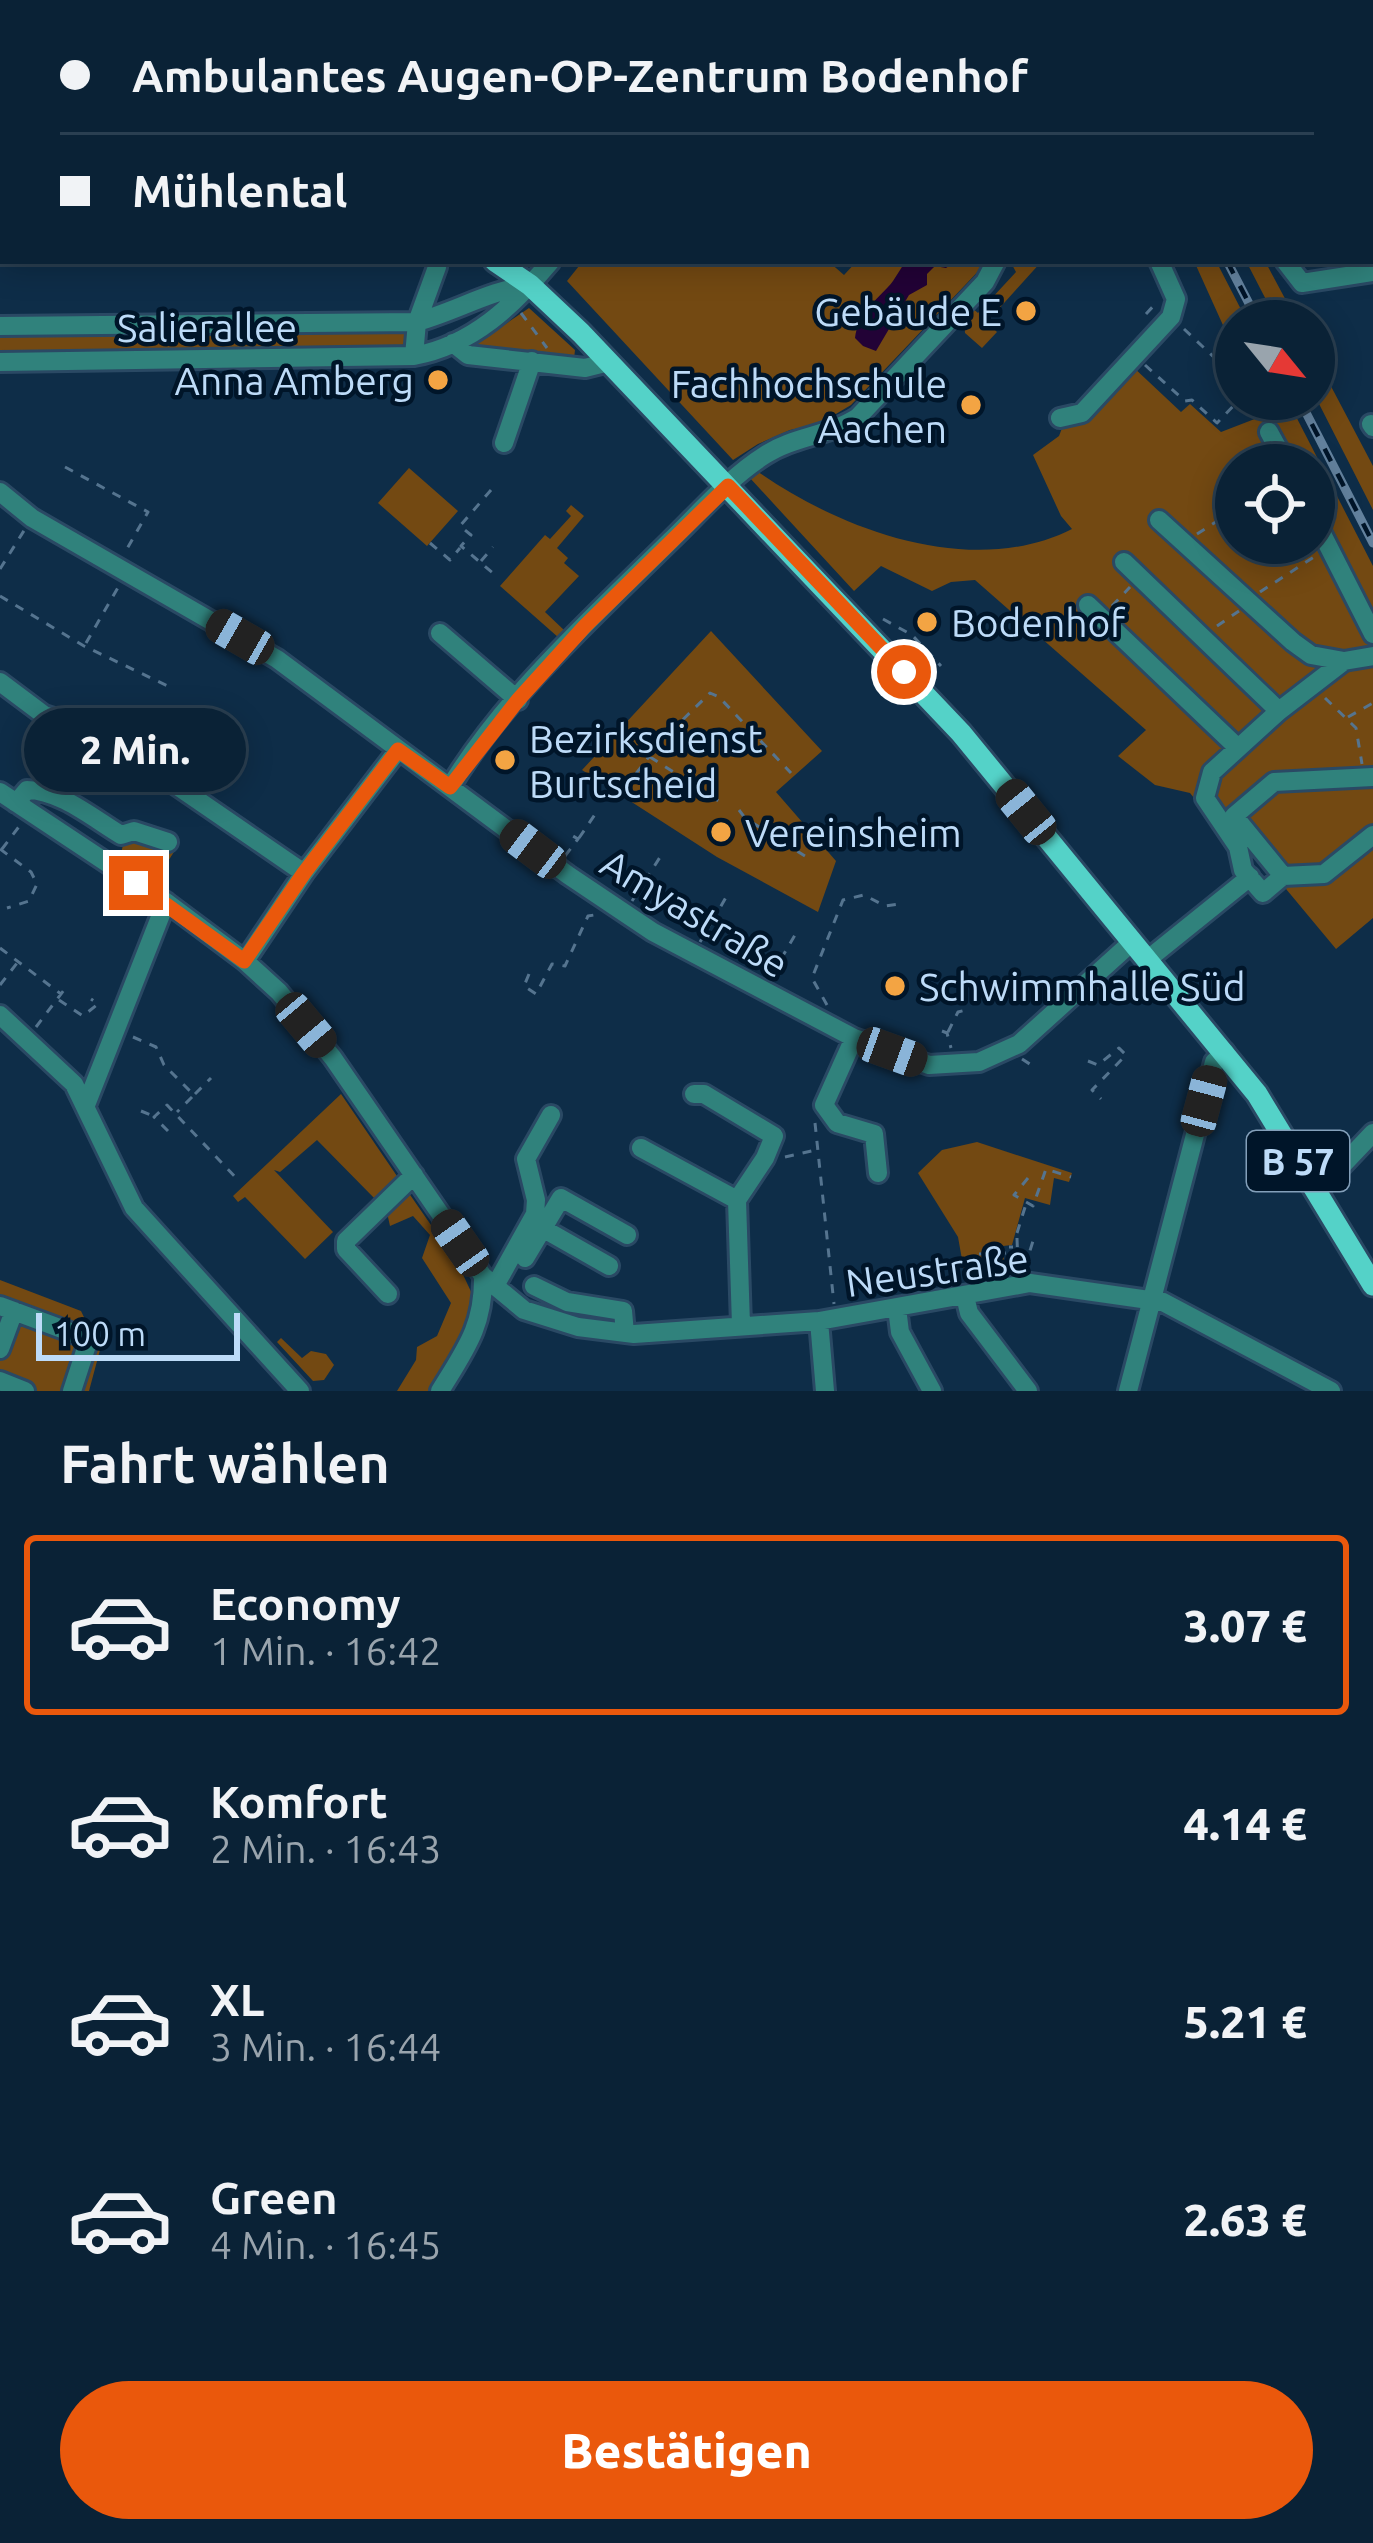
<!DOCTYPE html>
<html lang="de">
<head>
<meta charset="utf-8">
<style>
  body { margin:0; font-family:Ubuntu,sans-serif; background:#132a3e; color:#f1f3f6; height:100vh; display:flex; flex-direction:column; font-size:45px; white-space:nowrap }
  * { box-sizing:border-box; margin:0 }
  p { font-size:39px; color:#99a4ad }
  .icon { flex:none; width:66px; height:66px; fill:none; stroke:currentColor; stroke-width:2; stroke-linecap:round; stroke-linejoin:round }
  .map { position:relative; height:1391px; overflow:hidden }
  .details { display:flex; flex-direction:column; background:#0a2236; flex:1 }
  .details>* { flex:none }
  .top-card { position:absolute; left:0px; top:0px; width:1374px; height:264px; box-shadow:0 6px 30px #0003,0 0 0 3px #2a3f51; display:grid; align-content:center; height:264px; padding:0 60px; background:#0a2236 }
  .needle { width:78px; rotate:120deg }
  .fabs { position:absolute; left:1215px; top:300px; display:grid; gap:24px }
  .fabs a { display:grid; place-items:center; width:120px; height:120px; border-radius:50%; background:#0a2236; box-shadow:0 6px 30px #0003,0 0 0 3px #2a3f51; font-size:60px }
  .scale { position:absolute; left:36px; bottom:30px; width:204px; box-sizing:border-box; padding-left:12px; border:6px solid #bddbf8; border-top:0; font-size:33px; line-height:42px; white-space:nowrap; color:#bddbf8; -webkit-text-stroke:9px #001529; paint-order:stroke }
  .end { position:absolute; width:54px; height:54px; margin:-27px; border:15px solid #ea580c; background:#fff; box-shadow:0 0 0 6px #fff }
  .from { border-radius:50% }
  .bubble { position:absolute; height:84px; border-radius:42px; background:#0a2236; box-shadow:0 6px 30px #0003,0 0 0 3px #2a3f51; font-size:39px; font-weight:800; line-height:84px; text-align:center }
  .car { position:absolute; width:36px; height:72px; margin:-36px -18px; border-radius:15px; box-shadow:0 0 9px 3px #0007; background:linear-gradient(#222 24%,#8ab4d8 0 40%,#222 0 76%,#8ab4d8 0 86%,#222 0) }
  .top-card b { display:flex; align-items:center; gap:42px; height:114px; font-size:45px }
  .top-card b+b { border-top:3px solid #2a3f51 }
  .top-card i { width:30px; height:30px; background:#f1f3f6 }
  ul { padding:0; list-style:none }
  li { display:flex; align-items:center; gap:36px; height:180px; margin:0 24px 18px; padding:0 36px; border:6px solid transparent; border-radius:12px }
  li div { flex:1 }
  li b { display:block; font-size:45px }
  li em { font-style:normal; font-weight:800 }
  li.selected { border-color:#ea580c }
  li>.icon { width:108px; height:108px; stroke-width:1.5 }
  h2 { padding:0 60px; font-size:54px; line-height:144px }
  .cta { display:flex; gap:24px; margin-top:auto; padding:24px 60px }
  .cta a { flex:1; height:138px; border-radius:72px; background:#ea580c; color:#fff; font-size:48px; font-weight:800; line-height:138px; text-align:center }
  .map>svg:first-child { display:block }
</style>
</head>
<body>
<div class="map">
<svg width="1373" height="1391" viewBox="0 0 1373 1391">
  <rect width="100%" height="100%" fill="#0e2d48"/>
  <path fill="#734912" fill-rule="evenodd" d="M583,261H828L844,275L857,261H988L851,405L819,424L790,430L758,444L733,460L567,281Z
    M1010,261H1042L987,322L997,332L982,348L965,333L964,319L971,307L978,313L1016,272Z
    M1194,261H1216L1247,321H1236V354Z
    M1246,261H1265L1297,321H1277Z
    M529,308L575,350L574,359L473,346Z
    M408,330L406,344L401,345L0,351V331Z
    M1314,354L1373,466V510L1314,394Z
    M1132,366L1181,412L1190,404L1221,432L1265,415L1257,399H1287L1373,566V918L1336,949L1246,841L1235,849L1190,793L1155,785L1118,756L1146,730L975,580L951,582L932,591L881,566L854,591L749,477L757,471C842,531 973,579 1072,529L1061,516L1033,455L1059,436L1064,423ZM1236,465H1314V543H1236Z
    M409,468L458,511L427,546L378,503Z
    M571,505L584,516L557,548L568,558L564,563L579,576L545,612L565,631L559,638L500,586L545,535L550,539L571,516L566,511Z
    M711,631L822,751L776,792L836,861L818,912L717,857L582,770Z
    M170,839L179,844L158,877L121,854L124,840Z
    M341,1094L399,1179L377,1201L317,1140L280,1172L274,1170L333,1232L305,1259L245,1197L238,1202L233,1196Z
    M977,1142L1072,1173L1069,1182L1054,1178L1050,1205L1025,1198L1012,1245L1003,1246L1004,1262H1013L1014,1270L966,1282L958,1237L918,1173L942,1150Z
    M406,1189L458,1264L475,1300L465,1331L430,1391H397L416,1360L417,1347L437,1336L451,1303L422,1258L430,1235L413,1216L390,1226L386,1208Z
    M0,1280L81,1311L100,1350L89,1391H0Z
    M281,1338L302,1358L311,1351L326,1354L334,1365L324,1380L313,1381L277,1342Z"/>
  <path fill="#220236" d="M907,261H956L946,268L935,266L927,274V285L909,295L876,351L863,346L855,338C858,314 874,302 888,287C896,279 899,269 907,261Z"/>
  <g fill="none" stroke-linecap="round" stroke-linejoin="round">
    <defs>
      <path id="minor" d="M171,0L175,3
        M470,0V3
        M1144,0L1146,3
        M80,3L81,0
        M692,3V0
        M927,3L928,0
        M1285,261L1302,283L1373,272
        M0,326L417,322C456,311 491,290 530,285
        M453,343L468,355L585,368L609,362
        M414,356L417,322L437,267
        M0,362L414,356C473,345 514,305 551,261
        M1060,418L1082,413L1171,317L1176,299L1159,261
        M1371,424L1373,427
        M1269,432L1287,465
        M504,443L532,361
        M0,492L32,518L277,659L568,875L653,932L854,1038L929,1065L979,1062L1019,1044L1132,942
        M1314,518L1373,634
        M1159,520L1293,642L1311,655L1344,661
        M1124,562L1279,711
        M1088,605L1238,748
        M440,633L518,700
        M0,682L44,715L100,733L304,873
        M1373,777L1274,782L1234,816L1283,876L1324,874L1373,835
        M450,787C504,697 595,615 670,541C700,512 730,477 765,455C794,436 829,436 858,417L985,282L996,261
        M0,792L166,902L245,961L279,992L333,1058L483,1276L524,1310L578,1327L634,1334L819,1321L1030,1283L1163,1302L1331,1391
        M16,803L27,790C60,790 94,819 121,835L134,831L168,842
        M1283,876L1263,893L1243,870L1238,847L1205,798L1212,772L1279,711L1344,661L1373,656
        M1147,960L1250,877
        M245,961L304,873L398,750
        M0,1015L74,1084L134,1208L300,1391
        M854,1038L824,1105L837,1123L874,1134L878,1173
        M694,1094H704L774,1136L765,1158L737,1200
        M86,1105L166,902
        M641,1148L737,1200
        M1317,1192L1373,1133
        M737,1200L741,1325
        M542,1228L609,1266
        M525,1258L561,1198L627,1235
        M495,1286L535,1214L536,1200L526,1159L551,1115
        M534,1286L567,1302L623,1311L625,1333
        M388,1294L346,1249V1241L414,1175
        M965,1296L969,1313L1028,1391
        M0,1306L89,1339L72,1391
        M897,1308L900,1332L932,1391
        M819,1321L825,1391
        M0,1349L14,1311
        M0,1381L25,1391
        M440,1391C465,1350 484,1326 483,1276
        M1128,1391L1214,1062L1225,1052"/>
      <path id="major" d="M0,116L3,117
        M495,261L530,285L581,333L961,733L1257,1094L1373,1285"/>
    </defs>
    <use href="#minor" stroke="#2a4964" stroke-width="24"/>
    <use href="#major" stroke="#2a4964" stroke-width="27"/>
    <path stroke="#55748f" stroke-width="3" stroke-dasharray="9 9" stroke-linecap="butt" d="M123,0L127,3
      M845,0L848,3
      M1202,0L1204,3
      M745,3L748,0
      M1003,3L1007,0
      M0,9L3,10
      M0,76L3,78
      M0,137L3,138
      M521,313L547,348
      M1146,314L1158,301
      M1184,329L1218,361
      M1145,365L1185,401L1192,400L1217,423L1240,399
      M1222,368L1236,379
      M65,467L148,512L124,554
      M491,490L460,526L471,535L461,546L494,574
      M1197,534L1236,509
      M430,543L450,560L460,548
      M481,561L493,547
      M0,569L25,529
      M1260,592L1317,555
      M0,596L84,646L174,689
      M1112,606L1130,587
      M883,619L912,635L941,666
      M1217,626L1239,611
      M978,631L995,636
      M86,643L120,584
      M1325,698L1356,728L1362,764
      M1348,717L1373,703
      M650,757L725,805
      M38,774L60,736
      M625,788L661,741L710,693L719,697L791,773
      M739,810L745,818L808,858
      M579,838L598,810
      M0,849L31,872L37,884L29,901L7,908
      M2,849L21,824
      M565,856L578,839L573,836
      M645,881L662,854
      M632,901L644,883L638,879
      M712,922L729,892
      M700,942L711,923L705,920
      M0,948L61,994
      M781,959L799,928
      M529,974L524,986L536,994L552,964L565,966L588,916L594,915
      M771,975L780,960L776,958
      M0,985L21,958
      M59,1000L83,1016L98,1004L91,999
      M827,1005L812,978L843,900L864,895L885,906L900,904
      M36,1027L64,990
      M942,1031L947,1033L951,1048
      M948,1032L958,1012L970,1009
      M133,1037L156,1047L164,1065L194,1095L177,1112
      M1022,1059L1036,1068
      M1088,1061L1098,1065L1119,1048L1126,1055L1092,1090L1101,1099
      M195,1094L211,1078
      M141,1111L153,1116
      M815,1123L834,1304
      M168,1131L154,1117L167,1105L239,1181
      M785,1157L816,1150
      M1028,1178L1014,1195L1033,1206L1046,1169L1071,1177
      M1017,1233L1026,1204
      M1017,1238L1018,1266
      M979,1254L1007,1253V1247H1013
      M1017,1256L1028,1257L1033,1241"/>
    <use href="#minor" stroke="#30827c" stroke-width="18"/>
    <use href="#major" stroke="#54d2c8" stroke-width="21"/>
    <defs>
      <path id="rail" d="M1092,0L1094,3
        M1227,261L1258,321
        M1299,399L1373,543"/>
    </defs>
    <use href="#rail" stroke="#63829e" stroke-width="9"/>
    <use href="#rail" stroke="#001529" stroke-width="4.5" stroke-dasharray="14" stroke-linecap="butt"/>
  </g>
  <g fill="none" stroke-linecap="round" stroke-linejoin="round">
    <path stroke="#ea580c" stroke-width="15" d="M136,883L244,961L304,873L398,750L450,787L518,700L585,626L728,486L904,672"/>
  </g>
  <g fill="#f3a443" stroke="#001529" stroke-width="4.5">
    <circle cx="1026" cy="311" r="12"/>
    <circle cx="438" cy="380" r="12"/>
    <circle cx="971" cy="405" r="12"/>
    <circle cx="927" cy="622" r="12"/>
    <circle cx="505" cy="760" r="12"/>
    <circle cx="721" cy="832" r="12"/>
    <circle cx="895" cy="986" r="12"/>
  </g>
  <g text-anchor="middle" dominant-baseline="central" stroke-width="9" stroke-linejoin="round" paint-order="stroke">
    <rect fill="#001529" stroke="#84a0ba" stroke-width="3" x="1247" y="1131" width="102" height="60" rx="9"/>
    <g font-size="36" font-weight="bold" fill="#bddbf8">
      <text x="1298" y="1161">B 57</text>
    </g>
    <g font-size="39" fill="#bddbf8" stroke="#001529" text-anchor="start">
      <text x="1002" y="311" text-anchor="end">Gebäude E</text>
      <text x="414" y="380" text-anchor="end">Anna Amberg</text>
      <text x="947" y="383" text-anchor="end">Fachhochschule<tspan x="947" dy="45">Aachen</tspan></text>
      <text x="951" y="622">Bodenhof</text>
      <text x="529" y="738">Bezirksdienst<tspan x="529" dy="45">Burtscheid</tspan></text>
      <text x="745" y="832">Vereinsheim</text>
      <text x="919" y="986">Schwimmhalle Süd</text>
    </g>
    <g font-size="39" fill="#bddbf8" stroke="#001529">
      <text x="207" y="327">Salierallee</text>
      <text transform="translate(695 913) rotate(31)">Amyastraße</text>
      <text transform="translate(937 1270) rotate(-8)">Neustraße</text>
    </g>
  </g>
</svg>
<div class="fabs">
<a><svg class="needle" viewBox="-14 -14 28 28"><path d="M0-13l5 13h-10z" fill="#e53935"/><path d="M0 13l5-13h-10z" fill="#99a4ad"/></svg></a>
<a><svg class="icon" aria-label="locate" viewBox="0 0 24 24"><circle cx="12" cy="12" r="6"/><path d="M12 2v4M12 18v4M2 12h4M18 12h4"/></svg></a>
</div>
<div class="scale">100 m</div>
<i class="end from" style="left:904px;top:672px"></i>
<i class="end" style="left:136px;top:883px"></i>
<div class="bubble" style="left:24px;top:708px;width:222px">2 Min.</div>
<i class="car" style="left:240px;top:637px;rotate:300deg"></i>
<i class="car" style="left:1026px;top:812px;rotate:321deg"></i>
<i class="car" style="left:533px;top:849px;rotate:307deg"></i>
<i class="car" style="left:306px;top:1025px;rotate:140deg"></i>
<i class="car" style="left:892px;top:1052px;rotate:110deg"></i>
<i class="car" style="left:1204px;top:1101px;rotate:15deg"></i>
<i class="car" style="left:460px;top:1243px;rotate:325deg"></i>
<div class="top-card">
<b><i class="from"></i>Ambulantes Augen-OP-Zentrum Bodenhof</b>
<b><i></i>Mühlental</b>
</div>
</div>
<section class="details">
<h2>Fahrt wählen</h2>
<ul>
<li class="selected"><svg class="icon" aria-label="car" viewBox="0 0 24 24"><path d="M5 17H2v-5l4-1 3-4h7l3 4 3 1v5h-3M9 17h6M6 11h13"/><circle cx="7" cy="17" r="2"/><circle cx="17" cy="17" r="2"/></svg><div><b>Economy</b><p>1 Min. · 16:42</p></div><em>3.07 €</em></li>
<li><svg class="icon" aria-label="car" viewBox="0 0 24 24"><path d="M5 17H2v-5l4-1 3-4h7l3 4 3 1v5h-3M9 17h6M6 11h13"/><circle cx="7" cy="17" r="2"/><circle cx="17" cy="17" r="2"/></svg><div><b>Komfort</b><p>2 Min. · 16:43</p></div><em>4.14 €</em></li>
<li><svg class="icon" aria-label="car" viewBox="0 0 24 24"><path d="M5 17H2v-5l4-1 3-4h7l3 4 3 1v5h-3M9 17h6M6 11h13"/><circle cx="7" cy="17" r="2"/><circle cx="17" cy="17" r="2"/></svg><div><b>XL</b><p>3 Min. · 16:44</p></div><em>5.21 €</em></li>
<li><svg class="icon" aria-label="car" viewBox="0 0 24 24"><path d="M5 17H2v-5l4-1 3-4h7l3 4 3 1v5h-3M9 17h6M6 11h13"/><circle cx="7" cy="17" r="2"/><circle cx="17" cy="17" r="2"/></svg><div><b>Green</b><p>4 Min. · 16:45</p></div><em>2.63 €</em></li>
</ul>
<div class="cta"><a>Bestätigen</a></div>
</section>
</body>
</html>
